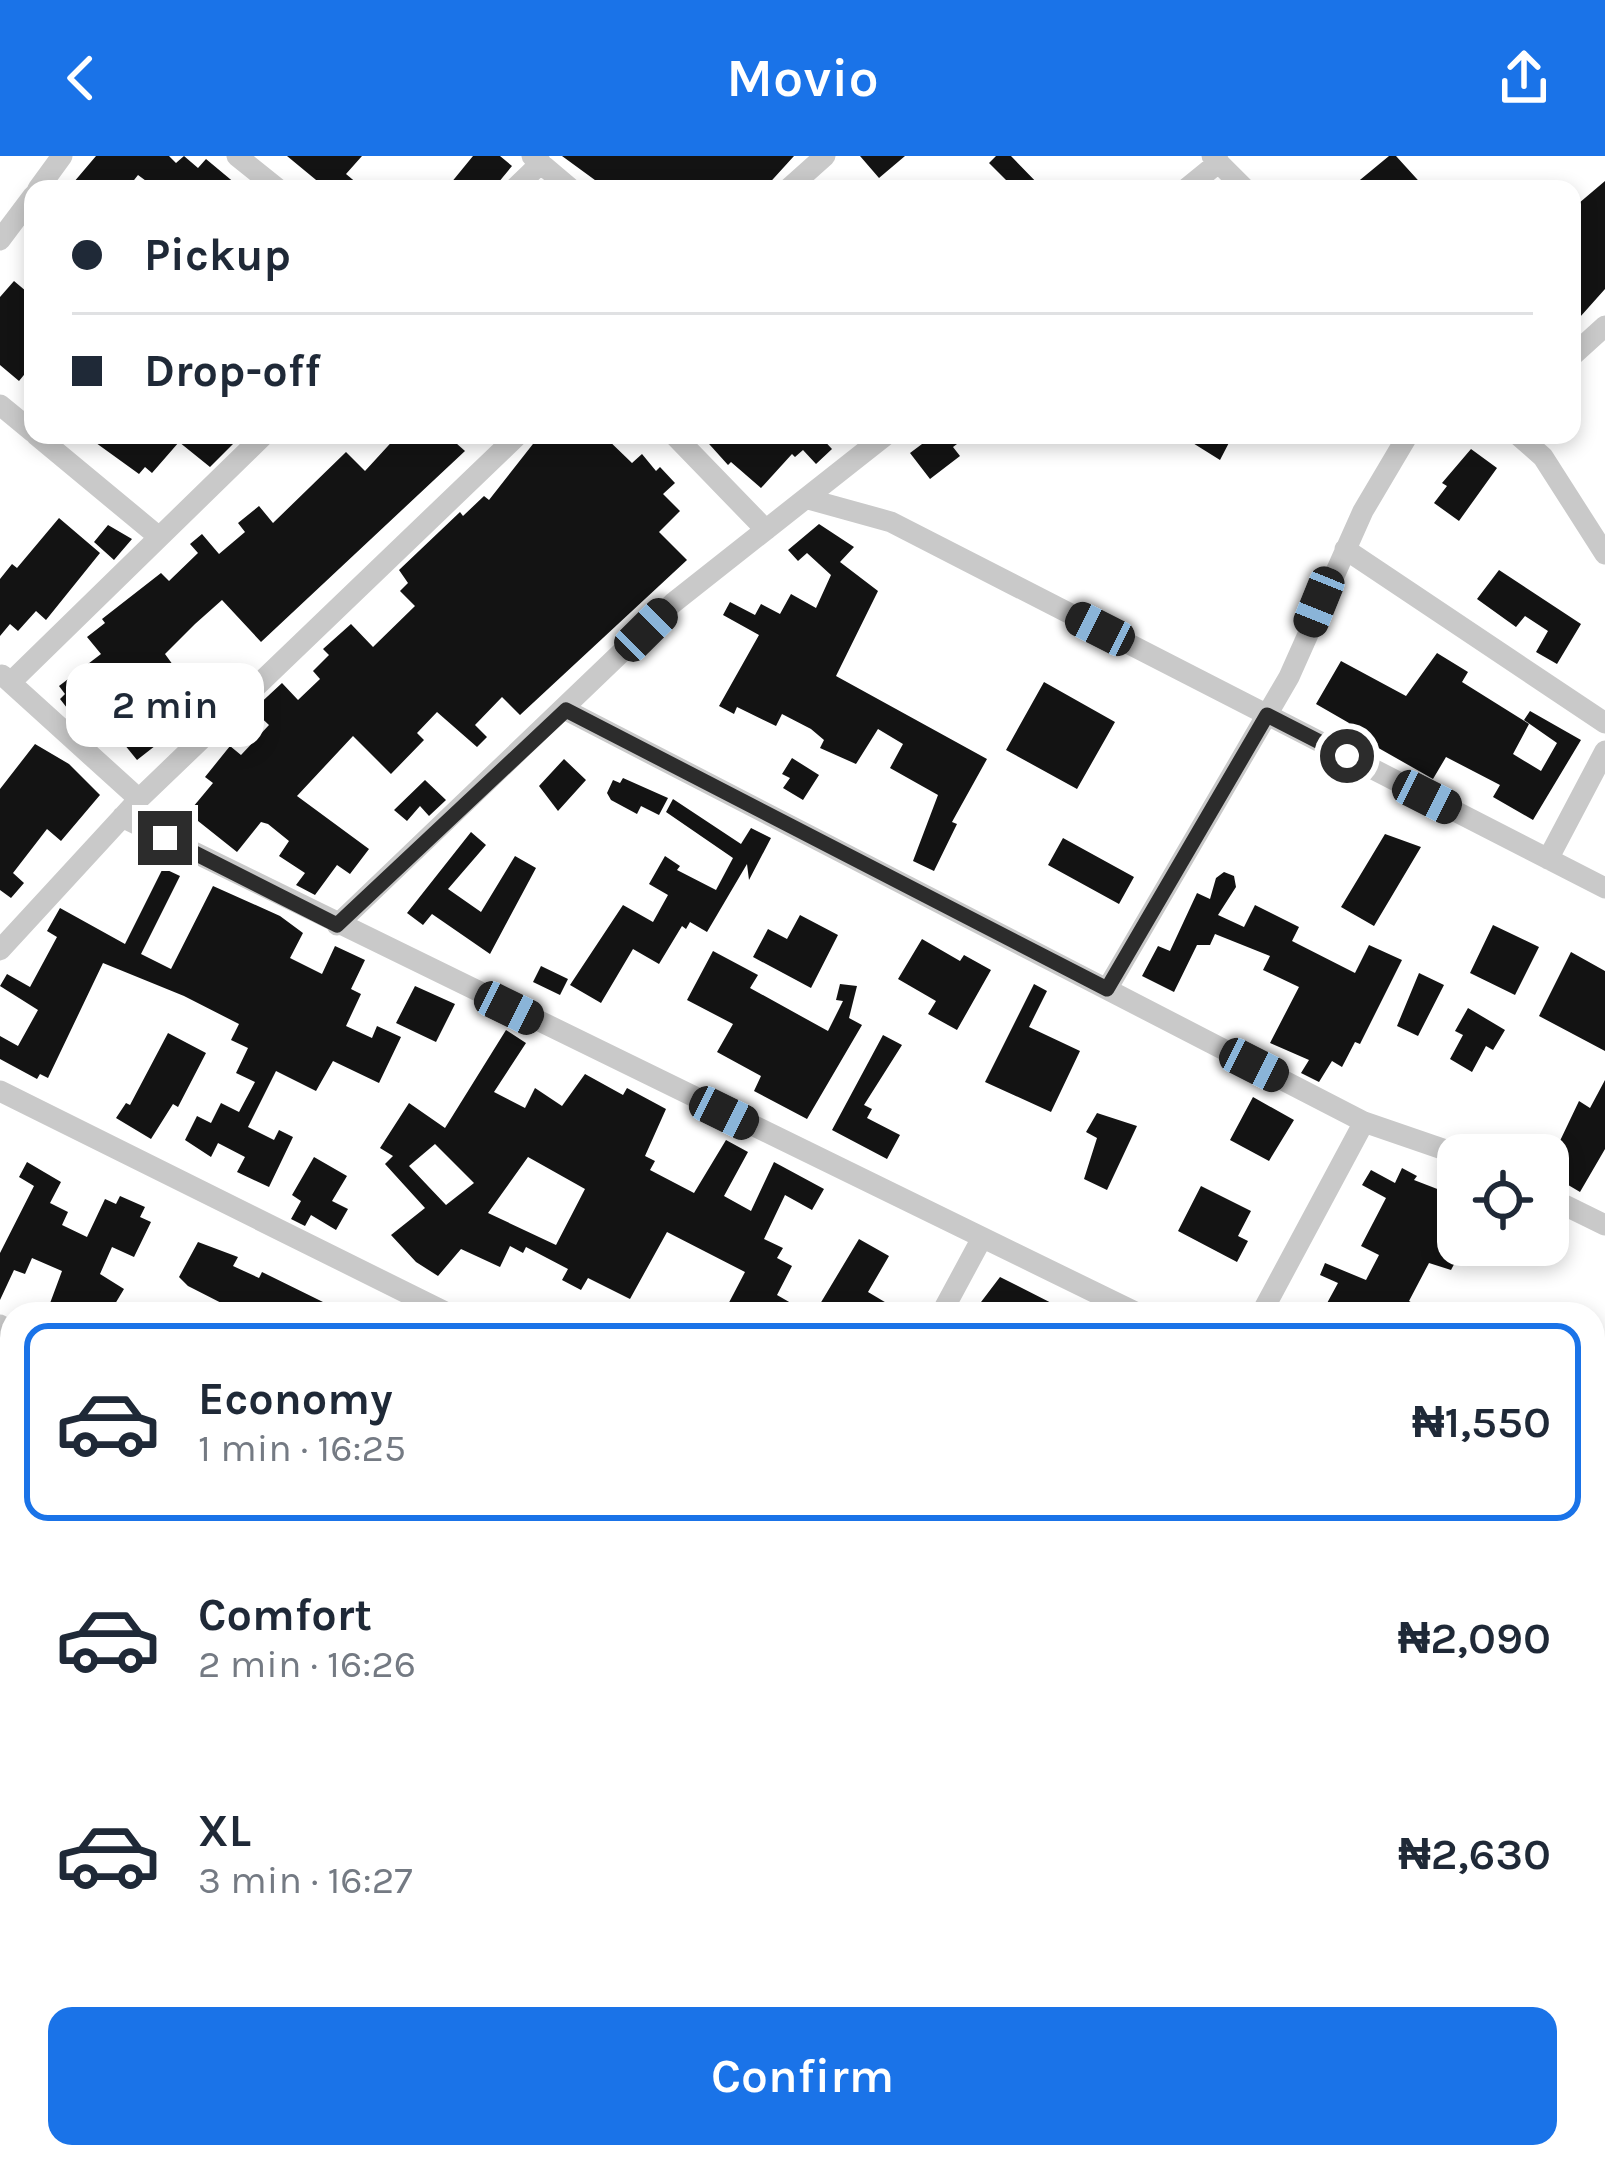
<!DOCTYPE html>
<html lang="en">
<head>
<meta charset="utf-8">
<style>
  body { margin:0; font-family:Karla,sans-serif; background:#f6f6f7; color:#1f2937; height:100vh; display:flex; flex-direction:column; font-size:45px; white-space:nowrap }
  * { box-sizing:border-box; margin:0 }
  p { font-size:39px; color:#747a83 }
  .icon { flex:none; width:66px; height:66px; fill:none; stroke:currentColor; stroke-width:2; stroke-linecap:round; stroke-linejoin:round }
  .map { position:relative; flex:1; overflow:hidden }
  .panel { position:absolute; left:0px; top:1146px; width:1605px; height:867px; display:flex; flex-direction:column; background:#fff; border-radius:36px 36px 0 0; box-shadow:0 6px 18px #0003 }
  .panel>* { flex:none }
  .hud { position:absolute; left:24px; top:24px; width:1557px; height:264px; border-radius:24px; box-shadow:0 6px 18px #0003; display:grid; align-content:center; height:264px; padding:0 48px; background:#fff }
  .buttons { position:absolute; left:1437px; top:978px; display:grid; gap:24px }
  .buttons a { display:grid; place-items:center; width:132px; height:132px; border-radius:24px; background:#fff; box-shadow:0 6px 18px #0003; font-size:60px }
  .end { position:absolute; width:54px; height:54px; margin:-27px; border:15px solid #2c2c2c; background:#fff; box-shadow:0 0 0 6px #fff }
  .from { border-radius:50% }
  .bubble { position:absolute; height:84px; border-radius:24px; background:#fff; box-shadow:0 6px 18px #0003; font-size:39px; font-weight:600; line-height:84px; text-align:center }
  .car { position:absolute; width:36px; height:72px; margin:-36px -18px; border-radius:15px; box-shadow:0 0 9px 3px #0007; background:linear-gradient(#222 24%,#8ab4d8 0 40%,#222 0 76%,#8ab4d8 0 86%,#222 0) }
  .hud b { display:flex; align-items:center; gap:42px; height:114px; font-size:45px }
  .hud b+b { border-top:3px solid #e0e1e3 }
  .hud i { width:30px; height:30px; background:#1f2937 }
  ul { padding:21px 0 0; list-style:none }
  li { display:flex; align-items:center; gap:36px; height:198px; margin:0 24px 18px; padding:0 24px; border:6px solid transparent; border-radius:24px }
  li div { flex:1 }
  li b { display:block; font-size:45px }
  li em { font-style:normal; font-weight:600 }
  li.on { border-color:#1a73e8 }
  li>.icon { width:108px; height:108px; stroke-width:1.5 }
  .primary-button { display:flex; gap:24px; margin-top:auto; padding:24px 48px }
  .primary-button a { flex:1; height:138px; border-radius:24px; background:#1a73e8; color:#fff; font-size:48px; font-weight:600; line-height:138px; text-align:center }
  header { display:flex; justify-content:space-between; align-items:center; height:156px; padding:0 48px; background:#1a73e8; color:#fff; font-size:54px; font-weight:600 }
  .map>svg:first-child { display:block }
</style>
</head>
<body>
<header><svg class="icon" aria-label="back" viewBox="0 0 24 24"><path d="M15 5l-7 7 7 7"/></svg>Movio<svg class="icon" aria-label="share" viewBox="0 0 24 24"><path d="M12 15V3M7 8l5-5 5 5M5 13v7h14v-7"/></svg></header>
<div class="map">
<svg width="1605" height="2011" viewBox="0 0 1605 2011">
  <rect width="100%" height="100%" fill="#fff"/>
  <path fill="#131313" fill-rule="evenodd" d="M96,0H169L176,7L184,0L198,12L206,3L242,33H157L138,19L127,33H68Z
    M287,0H362L346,18L364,33H327Z
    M473,0H500L512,10L493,33H446Z
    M562,0H794L764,33H595L599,27Z
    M860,0H905L879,22Z
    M996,0H1011L1043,33H997L1007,25L989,7Z
    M1389,0H1396L1426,33H1349Z
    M1605,25V133L1572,170V53Z
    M14,125L33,141V208L19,225L0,209V141Z
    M85,279H242L210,311L179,286L152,317L145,311L139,318Z
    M398,279H447L465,295L261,486L222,444L195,468L165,498L189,531L175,541L185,558L154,578L160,586L137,604L111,572L97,585L82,571L60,543L65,538L59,530L101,498L87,481L105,467L102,463L161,417L169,425L198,397L190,388L202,378L219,398L245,376L238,367L259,350L273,367L346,296L365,315Z
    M540,279H603L632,307L642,298L656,315L660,311L675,327L663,338L680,355L659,376L687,404L520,559L502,541L475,569L487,581L477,591L437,556L417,577L424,584L391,618L353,580L297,640L369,693L350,718L337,709L315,739L296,729L305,717L279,700L289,685L268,668L261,666L237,696L188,657L213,627L205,621L230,590L241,599L269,569L253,554L282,527L298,544L320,523L313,515L329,499L323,493L351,468L373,491L415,450L400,435L408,427L399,414L460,356L463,360L484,340L489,344Z
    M701,279H819L832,293L816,308L803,294L795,301L792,298L761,332L731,306L728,309Z
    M934,279H969L953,291L960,300L930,323L910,297Z
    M1180,279H1233L1220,304Z
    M1471,293L1497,312L1459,365L1434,347L1447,330L1442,327Z
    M59,362L100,397L46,464L36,455L18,475L10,468L0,480V423L12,408L17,412Z
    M819,368L854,391L840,406L878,435L836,520L987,603L952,666L957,668L934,715L913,705L938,639L890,612L903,588L878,573L856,608L820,592L824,584L811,573L782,558L776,570L737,551L734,558L719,550L759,479L723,459L730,446L755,459L761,448L780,458L791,438L816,452L831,419L807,397L798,405L788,394Z
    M108,369L132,383L114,404L94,386Z
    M1499,414L1581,468L1557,508L1536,496L1548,475L1525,460L1516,471L1477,443Z
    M1437,497L1468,516L1462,526L1529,568L1513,598L1541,615L1557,587L1524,564L1530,555L1581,584L1533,664L1493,641L1500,629L1446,601L1433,623L1345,573L1349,567L1316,548L1341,505L1406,540Z
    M1044,526L1115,566L1077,633L1006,594Z
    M35,588L69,608L100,639L61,685L47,673L13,717L24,727L11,742L0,734V633Z
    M792,602L819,619L803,644L783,632L790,622L782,618Z
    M564,603L586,624L558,655L539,630Z
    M623,622L668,642L659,659L641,650L637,658L611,644L607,637L613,624L620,627Z
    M425,624L446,644L429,660L420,650L407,665L394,654Z
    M673,643L741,688L751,672L771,682L749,724L747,708L707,776L690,766L686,773L682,770L659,808L633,793L601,847L570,829L623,749L653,766L668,739L649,728L665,700L680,710L677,714L716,734L733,702L666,656Z
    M471,676L486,689L448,733L481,756L515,700L536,712L490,798L432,758L423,769L407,757Z
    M1385,678L1421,691L1374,770L1341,751Z
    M1063,682L1134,721L1119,748L1048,709Z
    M163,712L180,720L141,798L171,813L213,730L280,760L303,777L290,802L322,818L335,790L365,804L351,833L361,838L346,870L372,882L377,870L401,881L379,927L333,905L316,935L276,915L248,971L274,984L279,974L293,981L269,1031L237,1016L245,1001L218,987L211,1001L185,984L197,960L211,967L221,947L239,956L255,926L236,917L248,892L231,884L239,868L184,840L103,807L48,922L40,918L37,923L0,903V880L18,890L38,854L0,830L7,818L30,831L57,781L47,775L60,752L125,788Z
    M1224,716L1234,720L1236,731L1218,759L1244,771L1255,749L1299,771L1292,785L1355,817L1369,789L1402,804L1360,888L1355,886L1342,911L1332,905L1319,926L1301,917L1309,904L1270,887L1299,831L1263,814L1270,800L1215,778L1210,789H1197L1174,836L1142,820L1158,790L1170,795L1197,737L1210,743L1216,722Z
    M800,759L838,779L811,832L753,801L768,773L787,783Z
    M1493,769L1539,791L1515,839L1470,817Z
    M922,783L960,805L964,799L991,814L957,874L928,858L936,845L898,823Z
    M713,795L758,819L750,832L828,875L843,845L836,844L840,828L857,830L849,862L862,869L807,963L754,935L761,920L717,896L733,868L687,844Z
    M1571,796L1605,815V895L1539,860Z
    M541,810L568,823L560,839L533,826Z
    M1419,817L1444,829L1418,880L1397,870Z
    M1034,828L1047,835L1029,871L1080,895L1051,956L985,926Z
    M415,830L455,848L436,886L396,867Z
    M1468,852L1505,874L1493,894L1486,890L1472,916L1450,903L1463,879L1455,875Z
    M506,874L526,887L494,936L525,952L535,932L562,950L585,918L623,939L627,932L666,953L645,1000L655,1005L650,1014L694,1037L726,984L748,996L724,1040L751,1055L774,1006L824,1033L812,1054L785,1039L764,1083L783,1092L777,1102L792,1110L777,1139L810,1158H723L745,1116L667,1076L630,1143L588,1122L581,1134L562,1124L568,1113L526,1091L523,1097L510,1090L500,1111L461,1093L438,1120L416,1106L391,1079L425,1052L385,1008L393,1000L380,992L409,947L445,972ZM435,988L474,1027L446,1049L409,1010ZM528,1001L585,1033L556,1089L488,1057Z
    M168,877L206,897L178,951L173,948L151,983L116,962L126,947L130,949Z
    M883,879L902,889L864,949L872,953L867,962L900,979L887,1003L832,974Z
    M1605,924V993L1580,1036L1548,1017V999H1527L1539,978L1558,989L1579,945L1590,952Z
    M1253,941L1294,964L1269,1005L1230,984Z
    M1097,957L1137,970L1107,1034L1084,1023L1097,982L1086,976Z
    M314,1001L347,1020L332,1045L348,1053L336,1074L311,1059L305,1070L291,1063L301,1045L292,1039Z
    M27,1006L61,1026L50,1047L68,1056L62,1069L87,1081L105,1043L116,1048L120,1040L145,1051L140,1061L151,1066L134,1101L112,1091L100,1118L124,1133L109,1158L79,1152L76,1158H46L62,1115L32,1102L25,1118L14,1114L0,1144V1097L34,1030L19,1021Z
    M1402,1012L1417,1020L1414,1024L1458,1041L1454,1089L1462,1093L1451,1114L1429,1107L1409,1145L1431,1158H1344L1326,1149L1338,1127L1320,1119L1325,1107L1366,1124L1379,1099L1361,1090L1386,1042L1362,1029L1371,1014L1395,1027Z
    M1201,1030L1251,1055L1238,1080L1248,1085L1237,1106L1178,1075Z
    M859,1083L889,1100L868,1136L905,1158H814Z
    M198,1086L238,1101L233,1110L259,1122L262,1116L323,1146L317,1158H262L243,1149L239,1156L188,1130L179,1121Z
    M1000,1121L1073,1158H994L978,1150Z"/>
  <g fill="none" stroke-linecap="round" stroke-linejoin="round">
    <path stroke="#c9c9c9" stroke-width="21" d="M237,0L278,33
      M532,0L571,33
      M1212,0L1245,33
      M38,33L62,0
      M514,33L541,7
      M788,33L825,0
      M1186,33L1219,6
      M0,84L33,40
      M1572,200L1605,170
      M0,249L33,276
      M36,279L159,381
      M674,279L766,374
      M1518,279L1543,301L1605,398
      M808,343L891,366L1605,732
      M1345,393L1605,567
      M2,519L139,643
      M12,525L264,279
      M566,554L1364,966L1460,999
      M122,661L1139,1158
      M1548,703L1605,595
      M337,769L673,447L886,279
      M0,794L139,643L518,279
      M1107,833L1289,521L1363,355L1408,279
      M0,935L449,1158
      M1548,1041L1605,1069
      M941,1158L982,1082
      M1261,1158L1364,966
      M0,1169L12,1176
      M1593,1231L1605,1210
      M0,1399L12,1378
      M0,1483L12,1490
      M0,1740L12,1745
      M0,1834L12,1810
      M0,1966L12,1972
      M65,2001L83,2011
      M1003,2001L1023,2011
      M127,2011L132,2001
      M570,2011L574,2001
      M784,2011L788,2001
      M1160,2011L1165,2001"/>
  </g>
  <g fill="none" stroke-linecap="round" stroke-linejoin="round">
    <path stroke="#2c2c2c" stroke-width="15" d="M165,682L337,769L566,554L1107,833L1267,559L1347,600"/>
  </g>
</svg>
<div class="buttons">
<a><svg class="icon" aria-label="locate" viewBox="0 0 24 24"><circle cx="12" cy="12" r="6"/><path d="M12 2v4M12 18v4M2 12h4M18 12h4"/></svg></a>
</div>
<i class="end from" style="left:1347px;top:600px"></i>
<i class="end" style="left:165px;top:682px"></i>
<div class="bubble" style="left:66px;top:507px;width:198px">2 min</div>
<i class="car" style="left:1319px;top:446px;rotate:202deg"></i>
<i class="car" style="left:1100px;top:473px;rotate:297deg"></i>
<i class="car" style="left:646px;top:474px;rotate:45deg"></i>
<i class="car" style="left:1427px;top:641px;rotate:117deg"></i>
<i class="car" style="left:509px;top:852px;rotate:116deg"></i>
<i class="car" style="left:1254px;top:909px;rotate:117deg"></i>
<i class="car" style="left:724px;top:957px;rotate:116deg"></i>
<div class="hud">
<b><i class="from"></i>Pickup</b>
<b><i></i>Drop-off</b>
</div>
<section class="panel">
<ul>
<li class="on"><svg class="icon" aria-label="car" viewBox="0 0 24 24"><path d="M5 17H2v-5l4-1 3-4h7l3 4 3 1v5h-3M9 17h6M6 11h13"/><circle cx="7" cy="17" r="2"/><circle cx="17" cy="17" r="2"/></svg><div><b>Economy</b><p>1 min · 16:25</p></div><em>₦1,550</em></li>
<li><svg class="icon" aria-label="car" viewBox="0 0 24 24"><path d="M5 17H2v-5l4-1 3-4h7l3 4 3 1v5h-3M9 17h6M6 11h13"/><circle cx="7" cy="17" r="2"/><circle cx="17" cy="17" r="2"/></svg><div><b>Comfort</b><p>2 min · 16:26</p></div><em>₦2,090</em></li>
<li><svg class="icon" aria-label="car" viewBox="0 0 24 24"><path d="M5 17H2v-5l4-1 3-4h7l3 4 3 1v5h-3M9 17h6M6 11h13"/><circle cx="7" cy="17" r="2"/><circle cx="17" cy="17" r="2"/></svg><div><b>XL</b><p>3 min · 16:27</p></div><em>₦2,630</em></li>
</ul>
<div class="primary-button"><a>Confirm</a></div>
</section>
</div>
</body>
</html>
